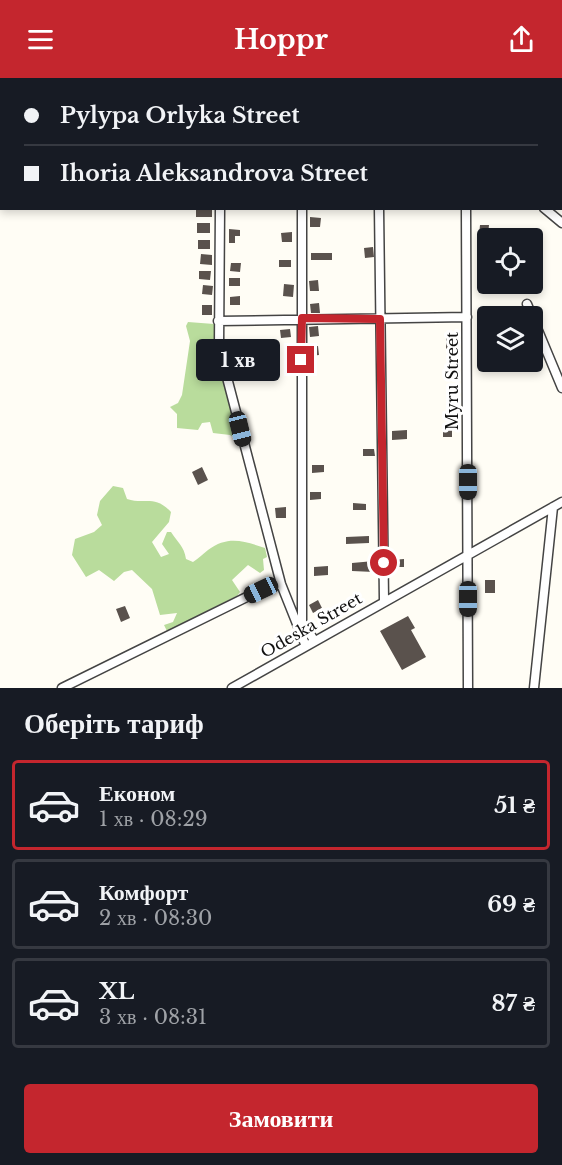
<!DOCTYPE html>
<html lang="uk">
<head>
<meta charset="utf-8">
<style>
  body { margin:0; font-family:"Libre Baskerville",serif; background:#242831; color:#f1f3f6; height:100vh; display:flex; flex-direction:column; font-size:22px; white-space:nowrap }
  * { box-sizing:border-box; margin:0 }
  p { font-size:20px; color:#9ea1a6 }
  .icon { flex:none; width:33px; height:33px; fill:none; stroke:currentColor; stroke-width:2; stroke-linecap:round; stroke-linejoin:round }
  .map { position:relative; height:610px; overflow:hidden }
  .side { display:flex; flex-direction:column; background:#171b24; flex:1 }
  .side>* { flex:none }
  .banner { position:absolute; left:0px; top:0px; width:562px; height:132px; box-shadow:0 3px 9px #0003; display:grid; align-content:center; height:132px; padding:0 24px; background:#171b24 }
  .controls { position:absolute; left:477px; top:150px; display:grid; gap:12px }
  .controls a { display:grid; place-items:center; width:66px; height:66px; border-radius:6px; background:#171b24; box-shadow:0 3px 9px #0003; font-size:30px }
  .end { position:absolute; width:27px; height:27px; margin:-14px; border:8px solid #c4262e; background:#fff; box-shadow:0 0 0 3px #fff }
  .from { border-radius:50% }
  .bubble { position:absolute; height:42px; border-radius:6px; background:#171b24; box-shadow:0 3px 9px #0003; font-size:20px; font-weight:700; line-height:42px; text-align:center }
  .car { position:absolute; width:18px; height:36px; margin:-18px -9px; border-radius:8px; box-shadow:0 0 4px 2px #0007; background:linear-gradient(#222 24%,#8ab4d8 0 40%,#222 0 76%,#8ab4d8 0 86%,#222 0) }
  .banner b { display:flex; align-items:center; gap:21px; height:57px; font-size:22px }
  .banner b+b { border-top:2px solid #363941 }
  .banner i { width:15px; height:15px; background:#f1f3f6 }
  ul { padding:0; list-style:none }
  li { display:flex; align-items:center; gap:18px; height:90px; margin:0 12px 9px; padding:0 12px; border:3px solid #363941; border-radius:6px }
  li div { flex:1 }
  li b { display:block; font-size:22px }
  li em { font-style:normal; font-weight:700 }
  li.current { border-color:#c4262e }
  li>.icon { width:54px; height:54px; stroke-width:1.5 }
  h2 { padding:0 24px; font-size:27px; line-height:72px }
  .button { display:flex; gap:12px; margin-top:auto; padding:12px 24px }
  .button a { flex:1; height:69px; border-radius:6px; background:#c4262e; color:#fff; font-size:24px; font-weight:700; line-height:69px; text-align:center }
  header { display:flex; justify-content:space-between; align-items:center; height:78px; padding:0 24px; background:#c4262e; color:#fff; font-size:27px; font-weight:700 }
  .map>svg:first-child { display:block }
</style>
</head>
<body>
<header><svg class="icon" aria-label="menu" viewBox="0 0 24 24"><path d="M4 6h16M4 12h16M4 18h16"/></svg>Hoppr<svg class="icon" aria-label="share" viewBox="0 0 24 24"><path d="M12 15V3M7 8l5-5 5 5M5 13v7h14v-7"/></svg></header>
<div class="map">
<svg width="562" height="610" viewBox="0 0 562 610">
  <rect width="100%" height="100%" fill="#fffdf5"/>
  <path fill="#b9dc9c" d="M188,244L214,246L216,249L238,353L236,361L230,357L213,355L210,344L202,345L198,352L177,350V336L170,329L178,325L182,317L190,263L186,248Z
    M113,408L123,410L127,421C145,427 154,416 171,434L169,444L152,464L161,479L169,476L162,466L167,454H171C178,465 184,468 186,481L193,484C199,480 203,476 208,472C228,457 244,463 265,470L267,479L263,481L264,492L260,495L248,487L232,502L240,514L237,518L167,553L164,547L173,544L177,535L160,537L152,511L132,492L124,494L114,503L99,492L86,499L72,477L75,461L94,454L102,447L97,437L100,423Z"/>
  <path fill="#5a524d" d="M196,130H212V139H196Z
    M310,139L321,140L320,149H310Z
    M197,145H210V155H197Z
    M480,147H489L488,157H479Z
    M229,151L240,152V158H235V165H229Z
    M292,154V164H282L281,155Z
    M198,162H210V171H198Z
    M373,169L374,179L365,180L364,170Z
    M311,175H332V182H311Z
    M201,176L212,177V187L200,186Z
    M279,182H291V189H279Z
    M231,185H241L240,194L230,193Z
    M199,193H211L210,202L199,201Z
    M229,200H240V208H229Z
    M318,202L319,213H310L309,203Z
    M284,206L294,207L293,219L283,218Z
    M203,207L213,208L212,217L202,216Z
    M240,218V227H230V219Z
    M319,225L320,235H311L310,226Z
    M202,227H212V237H202Z
    M318,248L319,258L310,259L309,249Z
    M290,251L291,259L281,260L280,252Z
    M446,257H454V271H446Z
    M318,268L319,277L310,278L309,269Z
    M284,277H293V286H284Z
    M452,349V359H443V350Z
    M407,352V361L392,362V353Z
    M363,371H374L375,378H363Z
    M312,387H324V394L312,395Z
    M202,389L208,402L198,407L192,394Z
    M310,414H321V421L310,422Z
    M353,425L366,426V432H353Z
    M286,429V440H276L275,430Z
    M369,458V465L346,466V459Z
    M404,481V489H392V482Z
    M374,483V494L352,493V485Z
    M328,488V497L314,498V489Z
    M485,502H495V515H485Z
    M318,522L322,530L313,535L309,527Z
    M125,528L130,540L121,544L116,531Z
    M408,538L415,550L411,552L426,579L402,592L380,553Z"/>
  <g fill="none" stroke-linecap="round" stroke-linejoin="round">
    <defs>
      <path id="minor" d="M219,0V2
        M300,0V2
        M377,0V2
        M462,0V2
        M138,2V0
        M220,130L219,269L281,506L305,566
        M302,130V544L314,562
        M379,130L384,522
        M466,130L468,610
        M544,130L562,145
        M527,226L562,310
        M218,243L467,239
        M62,610L261,512L281,506
        M232,610L562,424
        M534,610L553,429"/>
    </defs>
    <use href="#minor" stroke="#444" stroke-width="11"/>
    <use href="#minor" stroke="#fff" stroke-width="8"/>
  </g>
  <g fill="none" stroke-linecap="round" stroke-linejoin="round">
    <path stroke="#c4262e" stroke-width="8" d="M301,282L302,240L380,241L384,485"/>
  </g>
  <g text-anchor="middle" dominant-baseline="central" stroke-width="6" stroke-linejoin="round" paint-order="stroke">
    <g font-size="16" fill="#111" stroke="#fff">
      <text transform="translate(452 303) rotate(-90)">Myru Street</text>
      <text transform="translate(311 547) rotate(-30)">Odeska Street</text>
    </g>
  </g>
</svg>
<div class="controls">
<a><svg class="icon" aria-label="locate" viewBox="0 0 24 24"><circle cx="12" cy="12" r="6"/><path d="M12 2v4M12 18v4M2 12h4M18 12h4"/></svg></a>
<a><svg class="icon" aria-label="layers" viewBox="0 0 24 24"><path d="M12 4l9 5-9 5-9-5zM3 14l9 5 9-5"/></svg></a>
</div>
<i class="end from" style="left:384px;top:485px"></i>
<i class="end" style="left:301px;top:282px"></i>
<div class="bubble" style="left:196px;top:261px;width:84px">1 хв</div>
<i class="car" style="left:240px;top:351px;rotate:166deg"></i>
<i class="car" style="left:468px;top:404px;rotate:180deg"></i>
<i class="car" style="left:261px;top:512px;rotate:245deg"></i>
<i class="car" style="left:468px;top:521px;rotate:180deg"></i>
<div class="banner">
<b><i class="from"></i>Pylypa Orlyka Street</b>
<b><i></i>Ihoria Aleksandrova Street</b>
</div>
</div>
<section class="side">
<h2>Оберіть тариф</h2>
<ul>
<li class="current"><svg class="icon" aria-label="car" viewBox="0 0 24 24"><path d="M5 17H2v-5l4-1 3-4h7l3 4 3 1v5h-3M9 17h6M6 11h13"/><circle cx="7" cy="17" r="2"/><circle cx="17" cy="17" r="2"/></svg><div><b>Економ</b><p>1 хв · 08:29</p></div><em>51 ₴</em></li>
<li><svg class="icon" aria-label="car" viewBox="0 0 24 24"><path d="M5 17H2v-5l4-1 3-4h7l3 4 3 1v5h-3M9 17h6M6 11h13"/><circle cx="7" cy="17" r="2"/><circle cx="17" cy="17" r="2"/></svg><div><b>Комфорт</b><p>2 хв · 08:30</p></div><em>69 ₴</em></li>
<li><svg class="icon" aria-label="car" viewBox="0 0 24 24"><path d="M5 17H2v-5l4-1 3-4h7l3 4 3 1v5h-3M9 17h6M6 11h13"/><circle cx="7" cy="17" r="2"/><circle cx="17" cy="17" r="2"/></svg><div><b>XL</b><p>3 хв · 08:31</p></div><em>87 ₴</em></li>
</ul>
<div class="button"><a>Замовити</a></div>
</section>
</body>
</html>
